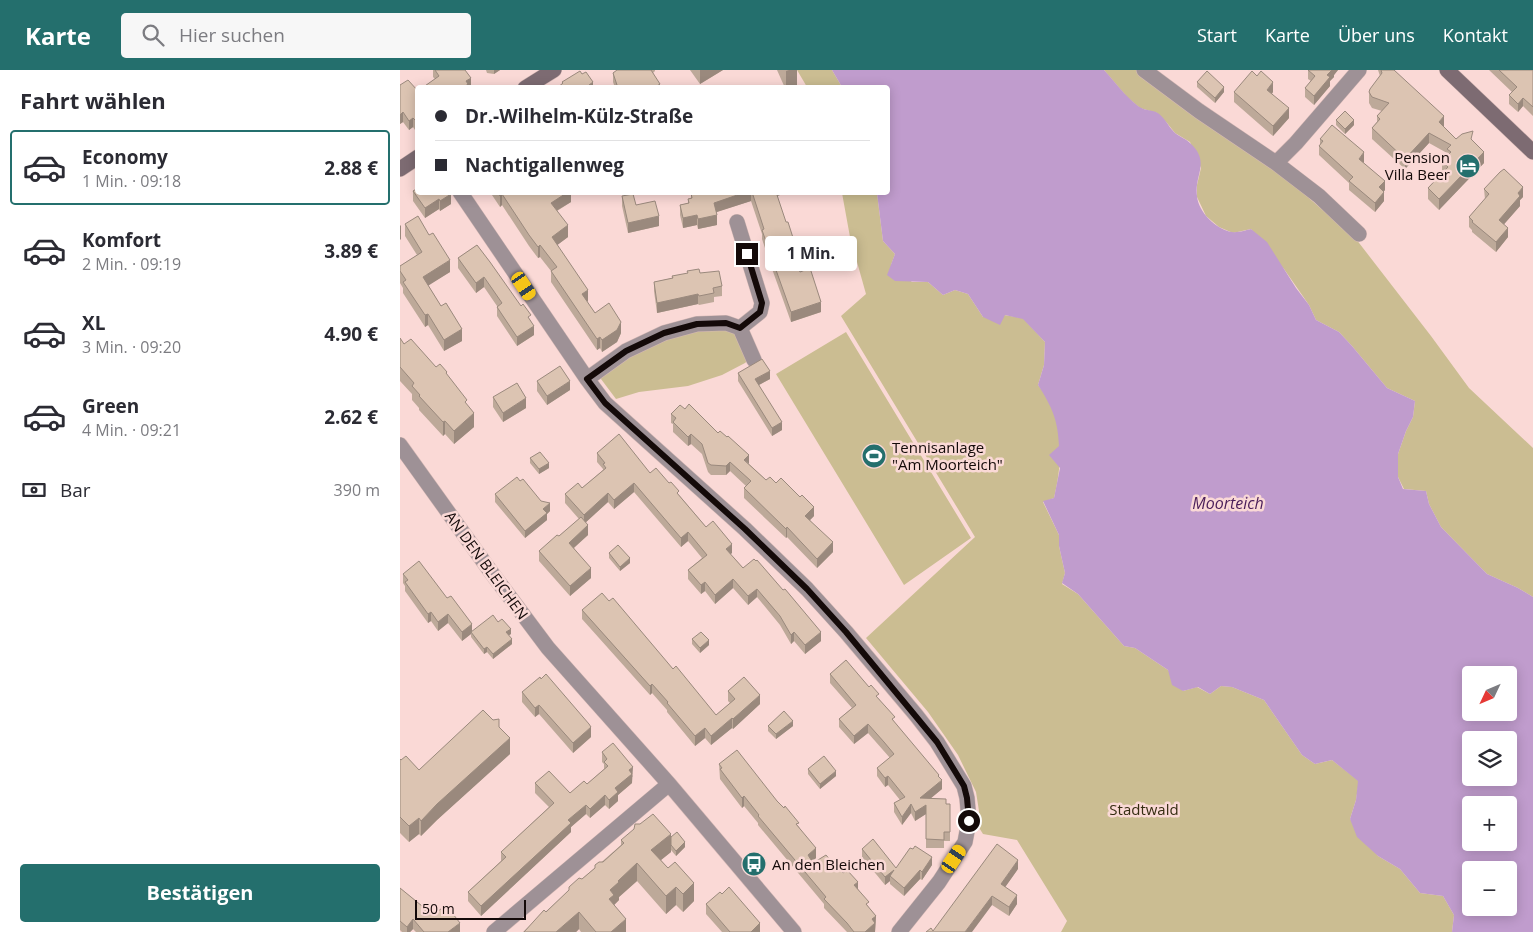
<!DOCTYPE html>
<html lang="de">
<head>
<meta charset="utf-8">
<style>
  body { margin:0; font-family:"Open Sans",sans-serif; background:#f7f7f7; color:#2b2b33; height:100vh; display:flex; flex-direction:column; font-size:19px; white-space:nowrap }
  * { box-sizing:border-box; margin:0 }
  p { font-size:16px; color:#7c7c81 }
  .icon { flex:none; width:28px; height:28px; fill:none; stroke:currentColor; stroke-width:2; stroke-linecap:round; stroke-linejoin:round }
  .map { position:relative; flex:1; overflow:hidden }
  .panel { display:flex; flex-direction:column; background:#fff; width:400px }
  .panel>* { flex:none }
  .hud { position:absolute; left:15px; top:15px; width:475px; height:110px; border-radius:5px; box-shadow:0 2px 12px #0003; display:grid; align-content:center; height:110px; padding:0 20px; background:#fff }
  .needle { width:32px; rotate:226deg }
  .buttons { position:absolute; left:1062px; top:596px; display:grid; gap:10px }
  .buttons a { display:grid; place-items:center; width:55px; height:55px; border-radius:5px; background:#fff; box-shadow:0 2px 12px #0003; font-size:25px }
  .scale { position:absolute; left:15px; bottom:12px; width:111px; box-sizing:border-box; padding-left:5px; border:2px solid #140a09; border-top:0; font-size:14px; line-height:18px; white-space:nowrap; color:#140a09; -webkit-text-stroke:4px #fad9d6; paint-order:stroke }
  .end { position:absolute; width:22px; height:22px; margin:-11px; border:6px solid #140a09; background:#fff; box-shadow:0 0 0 2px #fff }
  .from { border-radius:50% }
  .bubble { position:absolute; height:35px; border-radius:5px; background:#fff; box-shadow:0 2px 12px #0003; font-size:16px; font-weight:700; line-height:35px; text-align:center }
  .car { position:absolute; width:15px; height:30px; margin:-15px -8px; border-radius:6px; box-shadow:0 0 4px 1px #0007; background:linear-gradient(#f5c518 24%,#345 0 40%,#f5c518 0 76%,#345 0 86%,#f5c518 0) }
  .hud b { display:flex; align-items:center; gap:18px; height:48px; font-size:19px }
  .hud b+b { border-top:1px solid #e1e1e2 }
  .hud i { width:12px; height:12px; background:#2b2b33 }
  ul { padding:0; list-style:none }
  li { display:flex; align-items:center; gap:15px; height:75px; margin:0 10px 8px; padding:0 10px; border:2px solid transparent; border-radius:5px }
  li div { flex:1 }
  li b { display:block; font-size:19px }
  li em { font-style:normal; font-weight:700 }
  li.selected { border-color:#246f6d }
  li>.icon { width:45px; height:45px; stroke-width:1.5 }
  h2 { padding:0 20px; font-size:22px; line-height:60px }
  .pay { display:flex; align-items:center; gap:12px; height:55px; padding:0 20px; font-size:19px }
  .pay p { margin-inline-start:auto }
  .primary-button { display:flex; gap:10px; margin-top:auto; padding:10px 20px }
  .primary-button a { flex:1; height:58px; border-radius:5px; background:#246f6d; color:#fff; font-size:20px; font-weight:700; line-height:58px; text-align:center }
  header { display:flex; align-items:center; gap:30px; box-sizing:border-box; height:70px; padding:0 25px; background:#246f6d; color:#fff }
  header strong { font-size:24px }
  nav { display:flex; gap:28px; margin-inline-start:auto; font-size:18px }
  .search { width:350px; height:45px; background:#f7f7f7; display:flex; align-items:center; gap:12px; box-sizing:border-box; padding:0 18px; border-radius:5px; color:#7c7c81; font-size:19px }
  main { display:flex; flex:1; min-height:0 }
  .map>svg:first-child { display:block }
</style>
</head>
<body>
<header>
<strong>Karte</strong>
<div class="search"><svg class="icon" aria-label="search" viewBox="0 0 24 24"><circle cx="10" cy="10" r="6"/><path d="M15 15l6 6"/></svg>Hier suchen</div>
<nav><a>Start</a><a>Karte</a><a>Über uns</a><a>Kontakt</a></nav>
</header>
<main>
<section class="panel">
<h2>Fahrt wählen</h2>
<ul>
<li class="selected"><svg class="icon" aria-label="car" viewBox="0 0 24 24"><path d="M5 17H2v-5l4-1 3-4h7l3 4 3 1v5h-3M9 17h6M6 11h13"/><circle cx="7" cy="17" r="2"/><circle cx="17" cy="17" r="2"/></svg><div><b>Economy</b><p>1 Min. · 09:18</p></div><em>2.88 €</em></li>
<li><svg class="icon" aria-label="car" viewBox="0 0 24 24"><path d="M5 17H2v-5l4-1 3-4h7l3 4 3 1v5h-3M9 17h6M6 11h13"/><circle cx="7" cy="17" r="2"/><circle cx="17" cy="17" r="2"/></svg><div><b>Komfort</b><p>2 Min. · 09:19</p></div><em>3.89 €</em></li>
<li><svg class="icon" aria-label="car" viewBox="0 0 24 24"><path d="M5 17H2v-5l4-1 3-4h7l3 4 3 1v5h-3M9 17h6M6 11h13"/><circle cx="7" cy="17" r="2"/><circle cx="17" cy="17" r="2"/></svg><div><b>XL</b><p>3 Min. · 09:20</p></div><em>4.90 €</em></li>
<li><svg class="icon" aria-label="car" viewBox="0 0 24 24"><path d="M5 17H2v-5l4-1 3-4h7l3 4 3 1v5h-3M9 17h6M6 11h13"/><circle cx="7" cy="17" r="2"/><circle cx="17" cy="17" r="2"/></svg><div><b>Green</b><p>4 Min. · 09:21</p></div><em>2.62 €</em></li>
</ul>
<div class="pay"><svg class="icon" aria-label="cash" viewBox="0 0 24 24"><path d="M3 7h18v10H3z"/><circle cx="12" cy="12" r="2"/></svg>Bar<p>390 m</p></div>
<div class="primary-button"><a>Bestätigen</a></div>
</section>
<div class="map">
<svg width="1133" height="862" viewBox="0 0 1133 862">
  <rect width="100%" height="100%" fill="#fad9d6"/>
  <path fill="#cbbd92" d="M397,0H432L442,17H407Z
    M704,0H736L879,102L956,169L1031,266L1069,318L1133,378V527L1118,518L1087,504L1041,457L1029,434L1026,421L1004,419L998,407V384L1006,361L1013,347L1015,331L987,318L952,276L939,262L916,250L909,235L884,199L851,159L833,163L819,157L806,146L797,127V115L801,98L790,72L775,63L767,53L757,43L740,38L727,27Z
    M442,123H477L483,171L495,184L491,195L512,212H528L543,225L555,220L568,224L583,247L604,245L623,248L645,272L644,295L638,315C643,321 648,328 651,335C664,364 661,399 654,428L643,432L659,465V476L665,503L662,514L678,524L724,576L735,578L768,600L783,621L797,617L810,624L821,616L832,617L864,630L902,685L915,694L932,690L959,711L956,730L950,749L978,786L1000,799L1020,823L1043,826L1054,845L1052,862H661L667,851L617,770L583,764L578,756L579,741L576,722L558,685L528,642L466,568L575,467L441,246L466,224L450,167Z
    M297,256L338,259L351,287L345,293L322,305L288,316L239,322L216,329L198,305L227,282Z
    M446,262L571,468L504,515L376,304Z"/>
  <path fill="#c09ccd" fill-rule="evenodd" d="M432,0H704C715,12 725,26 738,36C743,40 750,40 756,42C764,46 768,56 774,62C778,66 785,68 790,73C811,92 794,105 797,126C798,142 817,160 832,162C838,163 846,160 851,159L867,172L896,218L909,235L916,250L939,262L952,276L987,318L1015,331L1013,347L1006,361L998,384V407L1003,419L1026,421L1029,434L1041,457L1087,504L1118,518L1133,527V862H1052L1054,845L1043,826L1020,823L1000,799L978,786L957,767L950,749L956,730L958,711L932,690L915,694L902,685L864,630L832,617L821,616L810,624L798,617L783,621L772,615L768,600L735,578L724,576L678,524L662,513L665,503L659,476V465L643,431L654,428L660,398L649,385L659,376C658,350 652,337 638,315L644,295L645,272L623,249L605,245L600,255L583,247L568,224L555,220L543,225L528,212L495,211L487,205L495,184L483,171L477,123L488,122V18L442,17ZM1071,605H1109V642H1071ZM1071,670H1109V708H1071ZM1071,735H1109V772H1071ZM1071,800H1109V838H1071Z"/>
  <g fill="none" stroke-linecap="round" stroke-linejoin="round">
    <defs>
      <path id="street" d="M744,0L799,41L876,93L919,126L959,164
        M876,93L896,73L959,0
        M60,122L187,309L205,333L345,459L407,519L446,562L516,645L537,672L564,716L567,728L569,751L565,772L539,812L499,862
        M337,152L362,233L360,242L340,258
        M187,309L226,281L264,263L297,254L326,253L340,258L354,290
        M0,375L91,502L148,578L269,714L394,862
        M94,862L269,714"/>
      <path id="secondary" d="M1047,0L1133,82
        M125,18L154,0
        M0,99L18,87"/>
    </defs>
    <use href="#street" stroke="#d5b8b5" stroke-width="16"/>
    <use href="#secondary" stroke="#d5b8b5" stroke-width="16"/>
    <use href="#street" stroke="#9e9196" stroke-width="15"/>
    <use href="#secondary" stroke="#7d6b72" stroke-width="15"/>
  </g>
  <path fill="#bda999" d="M33,0H65L71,18H22L35,9L33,7Z
    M86,0H100L94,4L87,3Z
    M217,0H255V1L253,3L260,18H215L213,12V3Z
    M290,0H323L300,14Z
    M377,0H397V17L385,18Z
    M908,0H938L934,5V7L930,11V16L914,35L905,27V18L911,11L908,9Z
    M978,0H994L1044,57L1056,69L1073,71L1084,93L1039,140L1028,129V118L1043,103L1042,102V91L1047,86V83L1029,73L1005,99L972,69V58L977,52V46L982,41L972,38L969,33V22L980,6Z
    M1089,0H1133V46L1123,36L1118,42L1109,34V25L1112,22Z
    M797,12L824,22L815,33L797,17Z
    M0,15L18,21V58L15,60L13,57L9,60L3,52L0,54Z
    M834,22H873L872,24L889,48L873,66L834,32Z
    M936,50L954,55L945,64L936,55Z
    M920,69L964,92L963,93L985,120L984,121V131L975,142L949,120V113L919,85V76L920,75Z
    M1084,119L1123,127L1120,130V136L1104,154L1108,167L1096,182L1072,162V160L1069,157V147L1085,129Z
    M13,121L50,122L51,134L40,141L39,139L25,148L13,131Z
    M90,122H171V132L157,141L168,167L157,175L188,231L187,232L195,243L221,263L217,272L202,282L200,278L197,280L151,212V201L140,187L138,188L129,176L102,135L100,137Z
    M293,122H380V125L377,126L400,202L421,242L391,252L371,196L362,169V164L351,131L316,142L317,155L298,159L297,155L283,158L280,145V135L288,133V129L291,128V123Z
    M222,126L236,135L259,156L228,163L222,136Z
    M5,154L50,202L28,215L62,271L44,281L28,255L25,257L3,223V218L0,213V196L17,185L5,166Z
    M77,175L131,251L134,265L117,276L97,246V236L84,217L76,223L58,198V188Z
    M300,203L322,216V226L314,227V232L299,235L298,234L257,243L254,221V212L272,208V206Z
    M0,268L4,274L47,306L67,336L74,357L54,374L45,364L43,366L19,340V338L12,330V324L0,311Z
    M338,303L370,309L359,315L382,360L372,366L338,311Z
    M137,311L170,320L147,335L137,321Z
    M93,327L126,338L103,352L93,337Z
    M271,344L349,394L366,410L414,446L410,450L433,482L417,498L387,467L386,468L344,428V418L346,416L330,401L326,405H311L308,402L302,384L291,374L288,376L273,362V354L271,353Z
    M197,383L250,403L279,425L306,457L332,483L330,484L343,498L421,571L405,584L394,571L391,574L380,555L357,527L348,535L333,518L315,534L305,521L301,524L288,509V500L302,488L288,471L281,477L234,422L214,439L208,432L186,452L188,465L174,478L191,508L170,526L139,491V481L159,466L179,449L165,433V424L182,418L203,400V399L197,392Z
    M130,388L149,398L139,404L130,393Z
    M120,411L150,441L147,444V450L125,468L95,432V424Z
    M209,483L230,493L220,501L209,488Z
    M3,504L72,561L98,552L111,564L109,565L112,574L93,589L87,582L84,584L71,567V564L62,571L48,553L38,561L31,551L28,553L5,521V516L3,513Z
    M209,531L316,645L330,633L328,631V621L360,634L333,659L332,658L311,675L305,668L295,676L267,642V640L252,623L250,625L182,549V540Z
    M292,569L309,575L300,583L292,574Z
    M430,604L479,629L495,653L539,708L542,719L530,729L546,734H550V771H544V778H526V744L515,751L511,743L502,755L494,742V733L500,730L488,715L485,717L477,706V698L490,688L468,663L454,674L439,657V649L452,638L430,613Z
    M122,622L191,667L173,683L139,644L135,647L122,632Z
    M368,656H393L376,669L368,661Z
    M99,657L110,684L37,750L21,766L19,764L9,772L0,763V689L19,700Z
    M202,682L233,706L232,707V713L218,725V731L209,739L205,735L190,748L186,744L171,757V762L81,846L68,831V822L101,791V782L149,737L135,723V713L170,723L187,714L204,699V694L202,692Z
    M319,694L377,731L399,757L416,788L412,791L413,793L438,799L458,819L469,838L476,846L475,862H447L424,838V834L358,755V753L344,736L342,738L320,709Z
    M408,699L436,706L420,719L408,704Z
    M271,767L285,777L276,786L271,780V782L261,790L294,831L283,842L276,835L266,844L237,811L219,827V830L214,835L226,862H181L179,859L176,862H123L182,809L221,775V770Z
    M462,779L496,798L532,795L522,810L520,809L504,826L490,814V811L485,815L462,787Z
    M618,799L605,817L617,834L609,846L592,835L533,861Z
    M0,818L33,845L60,862H16L13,859L10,862H2L0,860Z
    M322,824L360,862H322L306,844V834Z"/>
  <path fill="#9a897d" d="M94,0H100L94,4Z
    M300,0H323L300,14Z
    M389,0H397V17L386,18V1Z
    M932,0H938L934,5V7L930,11V16L914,35V26L927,5Z
    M71,8V18H63L66,11Z
    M193,12V18H189V15Z
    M873,12V22L867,29V20Z
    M260,14V18L254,17Z
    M824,17V22L815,33V28Z
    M1123,28V36L1118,42V34Z
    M889,38V48L873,66V56Z
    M3,42V52L0,54V45Z
    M1044,46V57L1039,52Z
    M13,48V57L9,60V51Z
    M18,48V58L15,60V50Z
    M954,50V55L945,64V59Z
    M1029,63V73L1005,99V89Z
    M964,82V92L959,98V89Z
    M1084,82V93L1039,140V129Z
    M985,111V120L979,127V117Z
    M1123,117V127L1120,130V136L1099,160V150L1118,123Z
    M168,122H171V132L151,144V133Z
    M346,122H351V131L314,143V133Z
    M374,122H380V125L374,127Z
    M984,122V131L975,142V133Z
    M51,124V134L40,141V131Z
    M102,124V135L100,137V126Z
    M39,129V139L25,148V138Z
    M297,145V155L283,158V148Z
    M317,145V155L298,159V149Z
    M259,146V156L228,163V153Z
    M1,155V169L0,170V156Z
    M168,155V167L152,179V167Z
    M1108,158V167L1096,182V172Z
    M395,174V184L391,185V175Z
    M140,175V187L138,188V177Z
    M50,190V202L23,219V207Z
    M84,207V217L76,223V213Z
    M188,220V231L182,235V224Z
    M298,224V234L257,243V233Z
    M421,232V242L391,252V242Z
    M28,244V255L25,257V245Z
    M221,252V263L217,272L202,282V270Z
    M134,256V265L117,276V267Z
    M62,259V271L44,281V270Z
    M200,267V278L197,280V269Z
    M370,301V309L355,317V309Z
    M170,311V320L147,335V326Z
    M126,328V338L103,352V343Z
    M74,343V357L54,374V361Z
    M45,351V364L43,366V352Z
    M382,352V360L372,366V358Z
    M291,364V374L288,376V367Z
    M349,385V394L344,390Z
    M330,392V401L326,405V396Z
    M149,393V398L139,404V399Z
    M234,413V422L214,439V430Z
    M208,423V432L184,454V445Z
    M150,433V441L147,444V450L125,468V461L143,439Z
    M414,437V446L405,455V446Z
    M188,455V465L169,482V473Z
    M387,457V467L386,468V459Z
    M288,462V471L281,477V468Z
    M433,472V482L417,498V489Z
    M332,474V483L326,488V479Z
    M230,488V493L220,501V497Z
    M191,498V508L170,526V516Z
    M333,509V518L315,534V525Z
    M305,512V521L301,524V515Z
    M357,519V527L348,535V526Z
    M31,542V551L28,553V544Z
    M48,544V553L38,561V552Z
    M72,554V563L71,562V564L62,571V562Z
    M111,559V564L106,567V562Z
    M394,562V571L391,574V565Z
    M421,562V571L405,584V575Z
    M112,569V574L93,589V584Z
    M309,570V575L300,583V578Z
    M87,577V582L84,584V579Z
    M252,614V623L250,625V616Z
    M360,625V634L333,659V649Z
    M139,635V644L135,647V638Z
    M332,648V658L311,675V666Z
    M393,651V656L376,669V664Z
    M468,654V663L454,674V666Z
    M191,657V667L173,683V673Z
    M305,658V668L295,676V666Z
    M110,668V684L37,750L21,766V751L37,734Z
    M233,697L232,713L218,725V731L209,739V730L215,718L229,700Z
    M436,701V706L420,719V714Z
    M539,705V713L542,710V719L520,737V728Z
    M488,706V715L485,717V708Z
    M205,725V735L190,748V739Z
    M344,726V736L342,738V728Z
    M511,734V743L502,755V747Z
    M186,735V744L171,757V762L81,846V836L168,750Z
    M526,735V744L515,751V742Z
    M19,748V764L9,772V756Z
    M271,764V782L251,798V780Z
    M285,772V777L276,786V781Z
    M416,778V788L408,795V785Z
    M532,787V795L522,810V802Z
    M618,790V799L601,823V814Z
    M237,793V811L219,827V830L214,835L209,829L210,820L218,811Z
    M494,800L490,806V811L485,815V807Z
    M520,800V809L504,826V818Z
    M458,812V822L454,815Z
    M294,813V831L283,842V824Z
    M276,817V835L266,844V826Z
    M617,825V834L609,846V837Z
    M592,826V835L572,862H565Z
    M179,842V859L176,862H156Z
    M476,846L475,862H465L472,849Z
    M13,849V859L10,862H7V857Z
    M226,849V862H211Z
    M60,853V862H48Z
    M360,853V862H351Z"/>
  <path fill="#dcc4b2" stroke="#9a897d" d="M35,0H65L71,8L66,11L68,14L63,18H48L46,16L44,18H22L39,6Z
    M217,0H251L260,14L254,18H218L213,3Z
    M908,0H932L927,5L930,7L914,26L905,18L915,6Z
    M981,0H994L1044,46L1039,52L1056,69L1062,64L1073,61L1071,69L1084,82L1039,129L1028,118L1048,97L1042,91L1051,82L1047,79L1051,75L1029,63L1005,89L972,58L980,49L977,46L989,33L972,27L969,22L970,19L982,3Z
    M1099,0H1133V37L1123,28L1118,34L1109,25L1117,17Z
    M180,1L182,4L186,2L193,12L189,15L191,18H157L163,13L162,12Z
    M807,1L824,17L815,28L797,12Z
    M852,1L857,6L861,1L873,12L867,20L889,38L873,56L834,22Z
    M8,10L18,21V48L15,50L13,48L9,51L3,42L0,45V15Z
    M945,41L954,50L945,59L936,50Z
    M932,55L964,82L959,89L985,111L979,117L984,122L975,133L949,111L953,107L919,76L923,71L920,69Z
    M1104,99L1123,117L1118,123L1120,126L1099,150L1108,158L1096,172L1072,152L1073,151L1069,147L1089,124L1084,119L1100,102Z
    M18,118V122H50L51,124L40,131L39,129L25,138L13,121Z
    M97,122H168L151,133L168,155L152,167L188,220L182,224L195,243L209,233L221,252L217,260L202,270L200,267L197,269L151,201L157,197L140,175L138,177L129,165L102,124L100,126Z
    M293,122H346L314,133L317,145L298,149L297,145L283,148L280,135L289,133L288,129L292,128L291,123Z
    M352,122H376L386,152H388L395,174L391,175L400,202L410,198L421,232L391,242L371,186L362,160L364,159Z
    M233,124L236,135L255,131L259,146L228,153L222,126Z
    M18,146L29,165L33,163L50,190L23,207L41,236L46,233L62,259L44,270L28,244L25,245L3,212L6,210L0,201V196L22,182L5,154Z
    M77,175L90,192L121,236L123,234L131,245L128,247L134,256L117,267L97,237L102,233L84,207L76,213L58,188Z
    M299,199L300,203L319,201L322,216L313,218L314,223L299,226L298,224L257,233L254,212L273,208L272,206L288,203L287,201Z
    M0,268L4,274L11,269L36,297L40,294L47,302L46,303L67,330L65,332L74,343L54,361L45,351L43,352L19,326L20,325L12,316L14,313L0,297Z
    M362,289L370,301L355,309L382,352L372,358L338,303Z
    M160,296L170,311L147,326L137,311Z
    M117,313L126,328L103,343L93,327Z
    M289,334L318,363L320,361L327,367L328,366L349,385L344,390L366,410L370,407L376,413L381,408L400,427L402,425L414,437L405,446L433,472L417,489L387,457L386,459L344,418L351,411L330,392L326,396L311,395L308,393L302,374L291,364L288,367L273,352L276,348L271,344L280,335L285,339Z
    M219,364L250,403L256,398L269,413L271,412L279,421L277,423L306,457L313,451L332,474L326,479L343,498L354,489L356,491L357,490L383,520L385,519L421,562L405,575L394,562L391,565L380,546L357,519L348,526L333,509L315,525L305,512L301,515L288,500L307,485L288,462L281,468L234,413L214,430L208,423L184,445L165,424L178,413L182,418L206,398L203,394L205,393L197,383Z
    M140,382L149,393L139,399L130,388Z
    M117,407L120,411L123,409L141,431L150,433L143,439L147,443L125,461L95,424Z
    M181,447L188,455L169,473L191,498L170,516L139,481L157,465L159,466Z
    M218,475L230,488L220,497L209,483Z
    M19,491L47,528L51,526L72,554L62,562L48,544L38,552L31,542L28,544L5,512L8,510L3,504Z
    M202,523L209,531L213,528L273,599L276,596L316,645L335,629L328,621L344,607L360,625L333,649L332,648L311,666L305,658L295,666L267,633L268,632L252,614L250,616L182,540Z
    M93,545L98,552L102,549L111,559L106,562L112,569L93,584L87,577L84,579L71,562Z
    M301,562L309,570L300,578L292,569Z
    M446,590L469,617L471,615L479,624L476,626L495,647L492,649L539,705L538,706L542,710L520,728L546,729V734H550V762H544V770L526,769V735L515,742L511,734L502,747L494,733L505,727L488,706L485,708L477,698L494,684L484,672L468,654L454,666L439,649L456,635L430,604Z
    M146,604L189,654L191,657L173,673L139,635L135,638L122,622L140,607L141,609Z
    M83,640L93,650L99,649V657L110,668L37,734L21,751L19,748L9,756L0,747V689L1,690L6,686L19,700Z
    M384,641L393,651L376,664L368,656Z
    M213,673L233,697L229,700L232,704L215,718L218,722L209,730L205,725L190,739L186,735L168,750L171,753L81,836L68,822L106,787L101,782L154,733L135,713L149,701L170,723L184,711L187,714L208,696L204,692L207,689L202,682Z
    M337,680L377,731L384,738L385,736L399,753L396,754L416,778L408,785L413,793L426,785L438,799L439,798L443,803L447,800L458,812L454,815L469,832L466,834L476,846L472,849L475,853L465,862H454L447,853L424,829L426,827L358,746L359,745L344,726L342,728L320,699L322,698L319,694Z
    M424,686L436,701L420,714L408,699Z
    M253,744L271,764L251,780L268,798L275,792L294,813L283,824L276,817L266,826L237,793L218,811L219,812L210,820L214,825L209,829L226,849L211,862H196L179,842L156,862H124L144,840L146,842L169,820V817L179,808L182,809L195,798V795L199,792H203L224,773L221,770L234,759L235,754H240Z
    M277,762L285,772L276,781L271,775V767Z
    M473,769L496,798L510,778L513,779L515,776L532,787L522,802L520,800L504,818L490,806L494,800L485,807L462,779Z
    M597,774L618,790L601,814L617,825L609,837L592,826L565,862H526L531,858L533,861Z
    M329,817L360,853L351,862H330L306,834L320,822L322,824Z
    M0,818L33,845L46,835L60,853L48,862H24L13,849L7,857L0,851Z"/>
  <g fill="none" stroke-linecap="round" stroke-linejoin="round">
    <path stroke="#140a09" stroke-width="6" d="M347,184L362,233L360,242L340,258L326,253L297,254L264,263L226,281L187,309L205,333L345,459L407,519L446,562L537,672L564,716L567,728L569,751"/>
  </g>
  <defs>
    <symbol id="hotel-disc" viewBox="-11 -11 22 22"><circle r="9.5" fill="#246f6d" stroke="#fad9d6"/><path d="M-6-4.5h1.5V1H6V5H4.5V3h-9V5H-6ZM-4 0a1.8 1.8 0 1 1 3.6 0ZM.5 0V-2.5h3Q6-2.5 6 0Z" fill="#fff"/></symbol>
    <symbol id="stadium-disc" viewBox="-11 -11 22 22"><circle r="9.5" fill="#246f6d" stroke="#fad9d6"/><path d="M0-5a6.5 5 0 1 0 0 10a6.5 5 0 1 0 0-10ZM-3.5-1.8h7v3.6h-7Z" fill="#fff"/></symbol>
    <symbol id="bus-disc" viewBox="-11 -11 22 22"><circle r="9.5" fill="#246f6d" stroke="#fad9d6"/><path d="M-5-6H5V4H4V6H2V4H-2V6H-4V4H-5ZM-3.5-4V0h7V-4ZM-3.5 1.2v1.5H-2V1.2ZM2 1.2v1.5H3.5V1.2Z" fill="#fff"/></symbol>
  </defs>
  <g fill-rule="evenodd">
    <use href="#hotel-disc" x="1054" y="82" width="28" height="28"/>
    <use href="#stadium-disc" x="460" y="372" width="28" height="28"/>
    <use href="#bus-disc" x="340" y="780" width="28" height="28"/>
  </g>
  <g text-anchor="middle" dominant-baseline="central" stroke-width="5" stroke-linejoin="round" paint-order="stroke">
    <g font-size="15" fill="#140a09" stroke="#fad9d6" text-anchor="start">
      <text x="1050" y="87" text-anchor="end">Pension<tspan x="1050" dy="17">Villa Beer</tspan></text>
      <text x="492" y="377">Tennisanlage<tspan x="492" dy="17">"Am Moorteich"</tspan></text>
      <text x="372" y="794">An den Bleichen</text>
    </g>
    <g font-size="15" fill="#140a09" stroke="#fad9d6">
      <text transform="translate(87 495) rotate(54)">AN DEN BLEICHEN</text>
    </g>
    <g font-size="15" fill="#352c11" stroke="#fad9d6">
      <text x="744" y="739">Stadtwald</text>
    </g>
    <g font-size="16" font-style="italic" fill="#4a1d59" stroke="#fad9d6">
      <text x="828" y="433">Moorteich</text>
    </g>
  </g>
</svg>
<div class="buttons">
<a><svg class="needle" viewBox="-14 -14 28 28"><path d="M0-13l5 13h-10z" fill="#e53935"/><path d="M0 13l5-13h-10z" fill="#7c7c81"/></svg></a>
<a><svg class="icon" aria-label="layers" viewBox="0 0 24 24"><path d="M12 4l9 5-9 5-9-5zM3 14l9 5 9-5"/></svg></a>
<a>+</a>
<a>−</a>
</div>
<div class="scale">50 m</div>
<i class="end from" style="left:569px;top:751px"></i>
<i class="end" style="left:347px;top:184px"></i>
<div class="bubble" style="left:365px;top:166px;width:92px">1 Min.</div>
<i class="car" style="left:124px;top:216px;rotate:146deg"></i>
<i class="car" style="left:554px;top:789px;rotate:34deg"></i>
<div class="hud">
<b><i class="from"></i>Dr.-Wilhelm-Külz-Straße</b>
<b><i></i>Nachtigallenweg</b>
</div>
</div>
</main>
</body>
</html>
